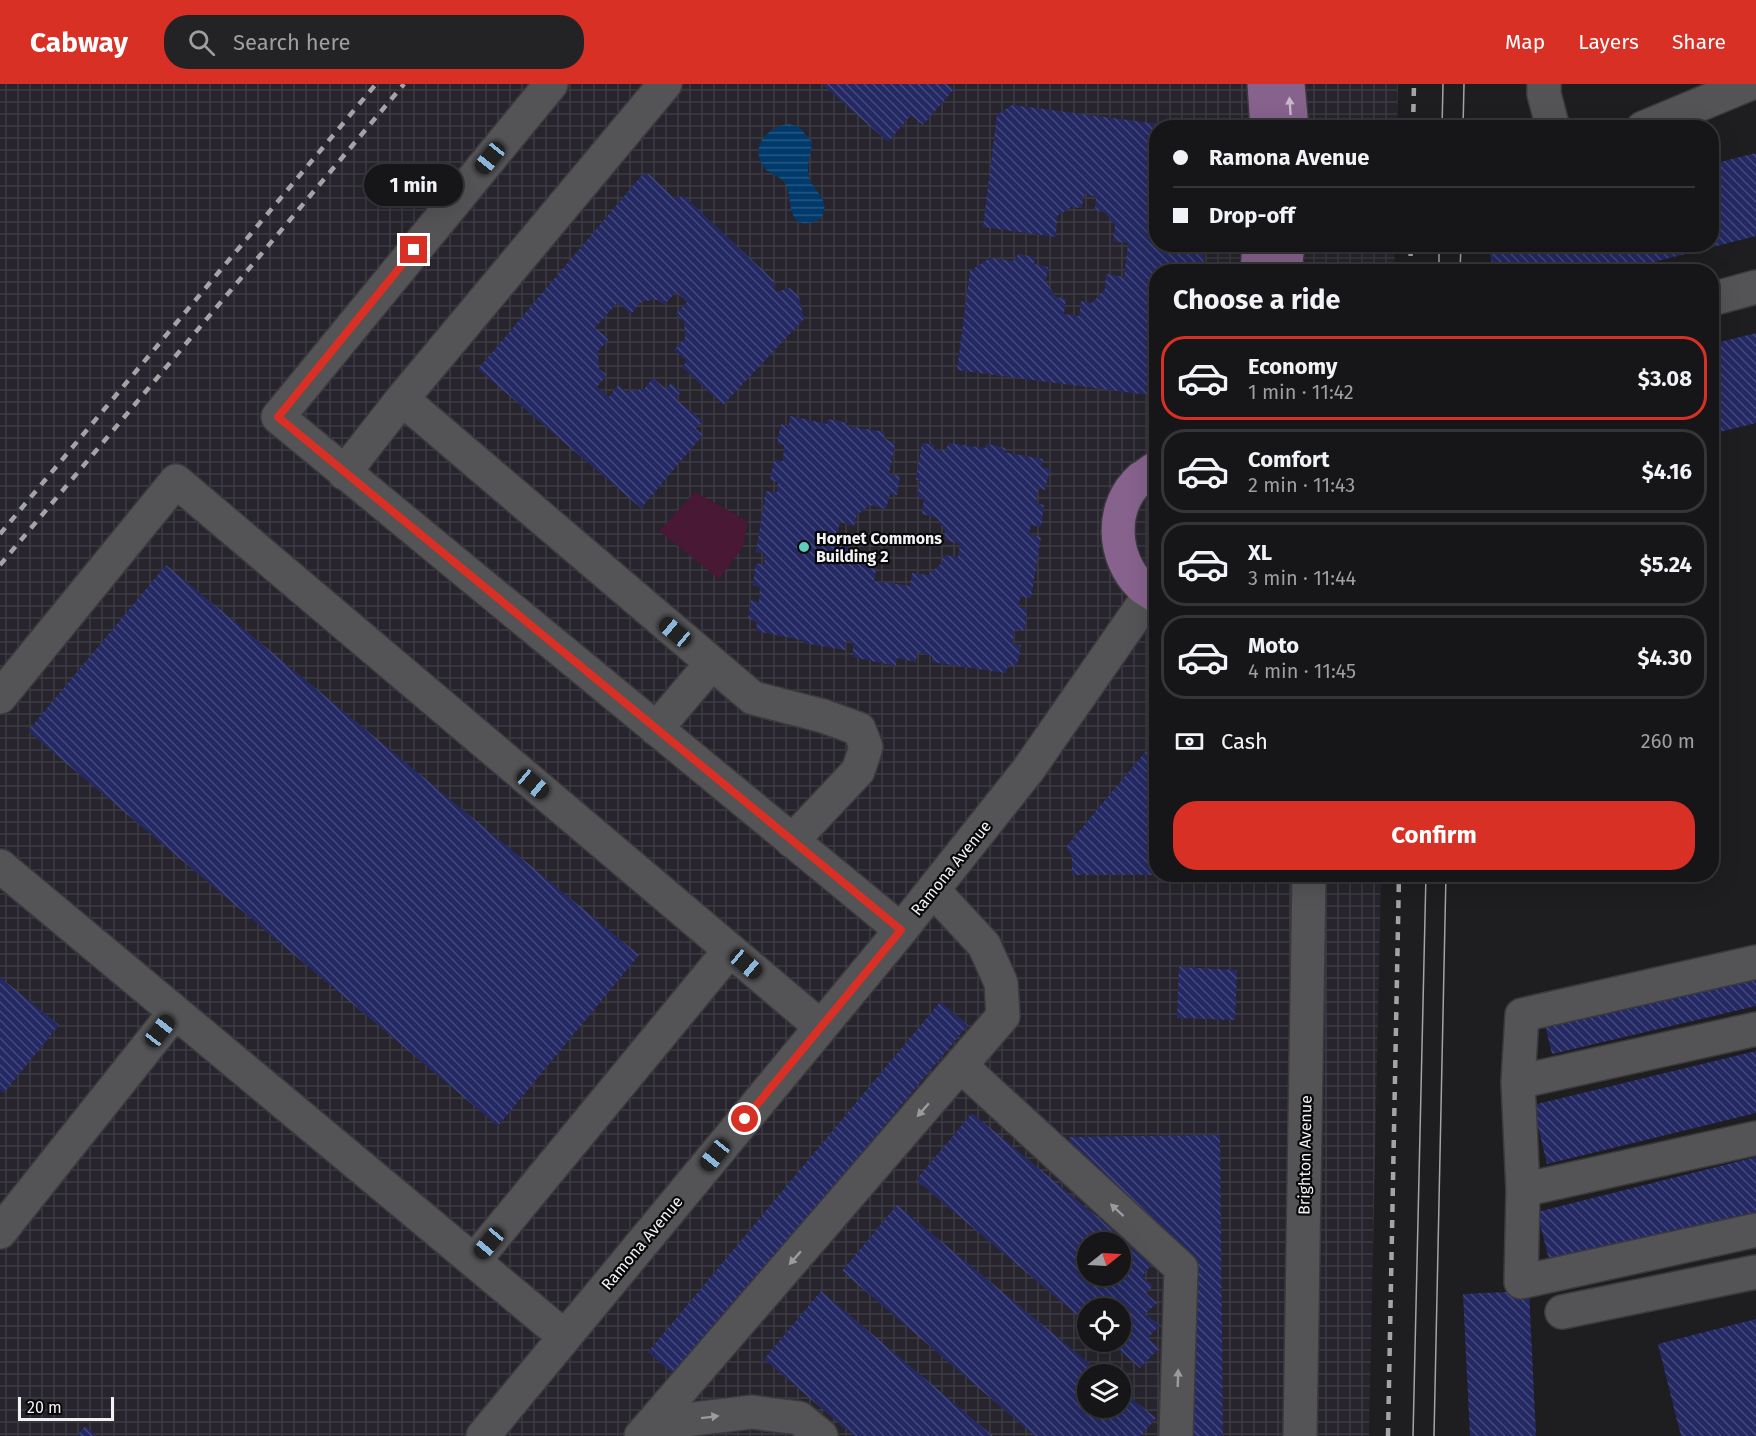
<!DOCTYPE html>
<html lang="en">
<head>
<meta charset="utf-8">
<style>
  body { margin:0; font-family:"Fira Sans",sans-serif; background:#232325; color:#f1f3f6; height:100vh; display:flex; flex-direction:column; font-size:22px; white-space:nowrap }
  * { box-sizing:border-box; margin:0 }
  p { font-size:20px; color:#9e9fa2 }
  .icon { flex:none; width:33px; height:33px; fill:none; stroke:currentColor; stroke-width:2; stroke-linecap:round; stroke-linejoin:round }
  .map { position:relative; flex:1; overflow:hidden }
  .drawer { position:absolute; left:1149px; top:180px; width:570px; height:618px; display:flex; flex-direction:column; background:#161618; border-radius:24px; box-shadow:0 6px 24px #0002,0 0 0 2px #353537 }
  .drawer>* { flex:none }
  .banner { position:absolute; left:1149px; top:36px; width:570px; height:132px; border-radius:24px; box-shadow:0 6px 24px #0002,0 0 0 2px #353537; display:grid; align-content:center; height:132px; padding:0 24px; background:#161618 }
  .needle { width:39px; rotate:72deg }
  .fabs { position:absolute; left:1077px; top:1148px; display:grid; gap:12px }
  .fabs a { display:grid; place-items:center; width:54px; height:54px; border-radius:50%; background:#161618; box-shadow:0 6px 24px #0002,0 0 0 2px #353537; font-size:30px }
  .scale { position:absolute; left:18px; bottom:15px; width:96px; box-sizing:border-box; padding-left:6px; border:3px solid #f2f1f3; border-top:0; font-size:16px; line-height:21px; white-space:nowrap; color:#f2f1f3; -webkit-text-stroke:4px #080709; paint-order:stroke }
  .end { position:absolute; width:27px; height:27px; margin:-14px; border:8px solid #d93025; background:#fff; box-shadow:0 0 0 3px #fff }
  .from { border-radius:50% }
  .bubble { position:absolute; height:42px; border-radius:21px; background:#161618; box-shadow:0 6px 24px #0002,0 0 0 2px #353537; font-size:20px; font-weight:700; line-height:42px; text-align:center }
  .car { position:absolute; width:18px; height:36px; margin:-18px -9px; border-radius:8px; box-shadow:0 0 4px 2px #0007; background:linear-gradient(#222 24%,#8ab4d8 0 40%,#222 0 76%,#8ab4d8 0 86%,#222 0) }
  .banner b { display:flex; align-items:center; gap:21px; height:57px; font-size:22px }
  .banner b+b { border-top:2px solid #353537 }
  .banner i { width:15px; height:15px; background:#f1f3f6 }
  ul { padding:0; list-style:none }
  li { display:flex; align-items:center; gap:18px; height:84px; margin:0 12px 9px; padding:0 12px; border:3px solid #353537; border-radius:24px }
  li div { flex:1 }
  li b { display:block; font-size:22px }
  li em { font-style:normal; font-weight:700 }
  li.on { border-color:#d93025 }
  li>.icon { width:54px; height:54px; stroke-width:1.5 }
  h2 { padding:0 24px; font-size:27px; line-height:72px }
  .pay { display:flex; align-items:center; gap:15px; height:66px; padding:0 24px; font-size:22px }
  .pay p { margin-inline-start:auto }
  .action { display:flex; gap:12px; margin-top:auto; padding:12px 24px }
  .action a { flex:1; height:69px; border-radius:24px; background:#d93025; color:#fff; font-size:24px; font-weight:700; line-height:69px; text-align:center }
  header { display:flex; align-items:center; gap:36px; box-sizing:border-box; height:84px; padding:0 30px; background:#d93025; color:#fff }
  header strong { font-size:28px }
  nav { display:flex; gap:33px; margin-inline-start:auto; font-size:21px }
  .search { width:420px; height:54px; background:#232325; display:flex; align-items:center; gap:15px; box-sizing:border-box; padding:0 21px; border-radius:24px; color:#9e9fa2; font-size:22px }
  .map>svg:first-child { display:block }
</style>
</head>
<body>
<header>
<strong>Cabway</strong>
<div class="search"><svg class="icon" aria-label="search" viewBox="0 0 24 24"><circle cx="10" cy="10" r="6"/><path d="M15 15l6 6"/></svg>Search here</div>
<nav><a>Map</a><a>Layers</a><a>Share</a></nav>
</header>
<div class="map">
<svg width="1756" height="1352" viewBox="0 0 1756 1352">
  <defs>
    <pattern id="industrial-grid" width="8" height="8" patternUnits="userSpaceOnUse" patternTransform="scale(1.5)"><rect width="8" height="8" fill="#27242d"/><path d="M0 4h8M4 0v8" fill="none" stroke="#3c3a42"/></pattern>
    <pattern id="water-rules" width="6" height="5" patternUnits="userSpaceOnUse" patternTransform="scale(1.5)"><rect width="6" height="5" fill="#003a6c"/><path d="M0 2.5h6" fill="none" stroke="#265781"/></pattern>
    <pattern id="building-back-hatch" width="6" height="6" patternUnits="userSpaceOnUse" patternTransform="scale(1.5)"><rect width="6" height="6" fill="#242964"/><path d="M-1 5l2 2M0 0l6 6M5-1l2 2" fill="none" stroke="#44487b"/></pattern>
  </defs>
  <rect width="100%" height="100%" fill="#1e1d20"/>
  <path fill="url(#industrial-grid)" fill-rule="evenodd" d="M0,0H1398L1397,43L1156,44V160L1395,161L1394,187L1156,188V790L1381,791L1369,1352H0ZM1088,1158H1120V1191H1088ZM1088,1224H1120V1257H1088ZM1088,1290H1120V1323H1088Z"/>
  <path fill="#481835" d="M695,408L748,437L743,463L719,495L659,447Z"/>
  <path fill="url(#water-rules)" d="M789,40L799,43L812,58C811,70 806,83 809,94C813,106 827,113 824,127C823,132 821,135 816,137C784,149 794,113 785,99C779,91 768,90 763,82C750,61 768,43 789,40Z"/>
  <path fill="url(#building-back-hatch)" fill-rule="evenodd" d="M822,0H947L954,5L923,41L911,31L888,58Z
    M1012,21L1166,41L1168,44H1156V160H1206L1202,188H1156V312L957,286L970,187L990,174L1014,177L1018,170L1035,173L1034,180L1048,183L1046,198L1056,213L1066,215L1064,230L1079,232L1081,217L1092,219L1105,205L1106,190L1124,193L1128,159L1113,157L1115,142L1106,129L1095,126L1096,113L1085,110L1081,124L1072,123L1057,132L1056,153L983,143L997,31Z
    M1756,69V152L1615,188H1494L1487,160H1712V80Z
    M649,90L674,114L684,112L773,196L776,208L790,204L799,213L804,235L723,321L682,283L687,277L674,266L685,254L684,237L676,230L687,218L676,208L664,221L658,216L642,217L631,230L618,218L608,229L595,244L609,255L598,267L599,285L607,291L597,303L609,313L618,301L626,308L644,305L653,294L666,305L671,299L681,308L676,315L703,337L696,345L703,351L641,424L478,285L642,91Z
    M1756,249V339L1712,350V260Z
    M790,332L827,340L828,335L847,339V342L885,348L884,354L895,360L889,390L900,392L897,411L890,410L886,425L870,421L857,431L854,442L840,438L836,453L852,457L850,466L861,480L877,482L874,497L910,502L912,489L928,491L942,479L943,471L958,473L960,460L945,456V447L937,434L922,430L924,415L917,413L920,396H916L922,359L935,361L934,365L946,367L948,359L985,364L987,360L1006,364L1004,368L1043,375L1041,383L1050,385L1045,406L1038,404L1036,419L1044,421L1041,443L1031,441L1029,450L1041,453L1031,514L1020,513L1019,523L1027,525L1025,547L1015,545L1012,560L1021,561L1017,582L1008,581L1006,589L932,578V572L917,568L916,578L897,574L896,582L853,573V559L846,556L845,566L804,559L802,556L756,547L757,538L748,534L751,516L759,518L760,503L753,501L756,479L764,481L765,470L756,468L766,407L777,408L778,398L770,396L774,376L783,377L784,361L777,360L781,340L789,342Z
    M166,481L639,871L498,1042L28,647Z
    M1156,655V791H1072V772L1066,763Z
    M1179,883L1237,886L1235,936L1177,934Z
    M1756,891V922L1552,970L1545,941Z
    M0,893L59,941L4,1009L0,1006Z
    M940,918L968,941L676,1292L648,1268Z
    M1756,967V1029L1547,1080L1533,1021Z
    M972,1029L1153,1179L1142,1192L1153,1202L1146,1209L1157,1219L1145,1230L1160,1241L1148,1254L1159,1264L1140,1284L1108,1257H1120V1224H1088V1240L916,1096ZM1088,1158H1120V1191H1088Z
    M1220,1051L1223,1352H1194L1192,1177L1070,1062L1069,1053Z
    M1756,1073V1135L1552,1187L1537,1128Z
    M897,1121L1102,1290H1088V1323H1120V1305L1156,1334L1141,1352H1035L842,1187Z
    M821,1207L993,1352H854L764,1275Z
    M1529,1207L1536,1352H1470L1463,1210Z
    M1756,1235V1352H1681L1658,1260Z
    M85,1342L97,1352H77Z"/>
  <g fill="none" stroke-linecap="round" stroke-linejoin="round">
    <defs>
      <path id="minor" d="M551,0L278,333L901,846
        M665,0L402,315L753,614L823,632L859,645L866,663L858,687L792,757
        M1544,0V10L1553,44
        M1643,44L1749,0
        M1712,215L1756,203
        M344,389L402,315
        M0,613L176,397L821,943
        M656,645L712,579
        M0,782L565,1253
        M1756,945L1518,998L1523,1106L1756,1054
        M961,982L1181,1184L1176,1352
        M1518,998L1522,931L1756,878
        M1523,1106L1521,1198L1756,1146
        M0,1148L175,928
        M474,1177L730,866
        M1562,1228L1756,1188
        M652,1340L752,1328L799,1334L821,1352
        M483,1352L901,846L1028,686L1151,509
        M641,1352L1003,932L1001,899L984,861L933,806
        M1300,1352L1309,790"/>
      <path id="major" d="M1264,0L1267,44
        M1288,0L1292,44
        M1257,188L1259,160
        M1285,188L1288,160
        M1156,384C1151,387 1146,391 1141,394C1109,422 1112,474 1141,502C1145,506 1152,509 1156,512"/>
    </defs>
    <use href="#minor" stroke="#3b3a3d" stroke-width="36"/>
    <use href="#major" stroke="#3b3a3d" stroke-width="36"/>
    <use href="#minor" stroke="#545356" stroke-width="33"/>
    <use href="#major" stroke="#86628c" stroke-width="33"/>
    <path stroke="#a4a3a5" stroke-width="1.5" d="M1442,44L1443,0
      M1463,44L1464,0
      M1439,188V160
      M1460,188L1461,160
      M1413,1352L1426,790
      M1434,1352L1446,790"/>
    <path stroke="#a4a3a5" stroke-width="4.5" stroke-dasharray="8 8" stroke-linecap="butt" d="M1413,44L1414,0
      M1410,188L1411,160
      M0,450L376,0
      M0,481L404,0
      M1388,1352L1399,790"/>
  </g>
  <defs><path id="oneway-solid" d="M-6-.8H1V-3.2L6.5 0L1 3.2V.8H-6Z" transform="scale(1.5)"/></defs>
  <use fill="#c7b8ca" href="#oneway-solid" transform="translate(1290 22) rotate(-94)"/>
  <g fill="#9b9a9d">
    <use href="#oneway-solid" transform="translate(923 1026) rotate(131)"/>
    <use href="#oneway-solid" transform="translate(1117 1126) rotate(-137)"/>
    <use href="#oneway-solid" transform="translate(795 1174) rotate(131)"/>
    <use href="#oneway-solid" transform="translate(1178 1294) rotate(-88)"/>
    <use href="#oneway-solid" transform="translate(710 1333) rotate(-7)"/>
  </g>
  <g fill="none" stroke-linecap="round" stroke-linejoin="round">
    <path stroke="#d93025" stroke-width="8" d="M414,166L278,333L901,846L745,1035"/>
  </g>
  <circle fill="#5cceba" stroke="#080709" stroke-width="2" cx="804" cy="463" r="6"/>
  <g text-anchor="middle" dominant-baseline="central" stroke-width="4.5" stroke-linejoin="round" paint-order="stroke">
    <g font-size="16" font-weight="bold" fill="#f2f1f3" stroke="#080709" text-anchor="start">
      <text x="816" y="454">Hornet Commons<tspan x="816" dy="18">Building 2</tspan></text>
    </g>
    <g font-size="16" fill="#f2f1f3" stroke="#080709">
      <text transform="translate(951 784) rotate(-51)">Ramona Avenue</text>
      <text transform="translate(1305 1071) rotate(-89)">Brighton Avenue</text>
      <text transform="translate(642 1159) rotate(-50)">Ramona Avenue</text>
    </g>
  </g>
</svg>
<div class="fabs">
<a><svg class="needle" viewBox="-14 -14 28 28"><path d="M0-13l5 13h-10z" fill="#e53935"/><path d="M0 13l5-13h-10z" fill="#9e9fa2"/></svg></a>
<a><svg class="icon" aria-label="locate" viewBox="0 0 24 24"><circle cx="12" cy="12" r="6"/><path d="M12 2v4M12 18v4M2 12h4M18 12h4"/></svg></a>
<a><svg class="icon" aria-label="layers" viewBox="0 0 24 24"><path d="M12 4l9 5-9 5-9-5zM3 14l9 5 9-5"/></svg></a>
</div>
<div class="scale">20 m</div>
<i class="end from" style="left:745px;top:1035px"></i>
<i class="end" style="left:414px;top:166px"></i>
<div class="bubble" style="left:364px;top:80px;width:99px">1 min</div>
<i class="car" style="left:490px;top:74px;rotate:219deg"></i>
<i class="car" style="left:675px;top:548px;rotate:310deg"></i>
<i class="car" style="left:533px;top:700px;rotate:130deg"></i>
<i class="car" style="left:746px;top:880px;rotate:130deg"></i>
<i class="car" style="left:160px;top:947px;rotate:38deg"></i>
<i class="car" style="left:715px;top:1071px;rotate:219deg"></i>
<i class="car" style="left:489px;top:1159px;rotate:220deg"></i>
<div class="banner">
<b><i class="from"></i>Ramona Avenue</b>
<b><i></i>Drop-off</b>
</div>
<section class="drawer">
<h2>Choose a ride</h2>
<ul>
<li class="on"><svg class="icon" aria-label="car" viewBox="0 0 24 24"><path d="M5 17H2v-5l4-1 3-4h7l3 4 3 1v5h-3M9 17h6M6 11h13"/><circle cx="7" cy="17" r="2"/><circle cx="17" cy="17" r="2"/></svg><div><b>Economy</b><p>1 min · 11:42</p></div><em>$3.08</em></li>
<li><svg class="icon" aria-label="car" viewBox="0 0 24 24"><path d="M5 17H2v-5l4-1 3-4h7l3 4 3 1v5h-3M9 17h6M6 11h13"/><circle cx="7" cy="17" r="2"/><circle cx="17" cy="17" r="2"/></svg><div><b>Comfort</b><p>2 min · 11:43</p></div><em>$4.16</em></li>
<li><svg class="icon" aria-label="car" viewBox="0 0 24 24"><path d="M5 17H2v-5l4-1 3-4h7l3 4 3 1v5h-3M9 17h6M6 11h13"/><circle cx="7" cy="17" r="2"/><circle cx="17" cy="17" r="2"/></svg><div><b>XL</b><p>3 min · 11:44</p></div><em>$5.24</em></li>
<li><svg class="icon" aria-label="car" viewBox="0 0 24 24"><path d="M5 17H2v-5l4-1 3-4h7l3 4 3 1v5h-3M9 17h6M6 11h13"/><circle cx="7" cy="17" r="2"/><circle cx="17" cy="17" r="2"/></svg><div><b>Moto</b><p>4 min · 11:45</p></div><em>$4.30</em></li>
</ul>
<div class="pay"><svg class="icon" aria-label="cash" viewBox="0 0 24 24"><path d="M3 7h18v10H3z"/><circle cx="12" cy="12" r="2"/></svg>Cash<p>260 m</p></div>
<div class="action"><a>Confirm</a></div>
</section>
</div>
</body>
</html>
